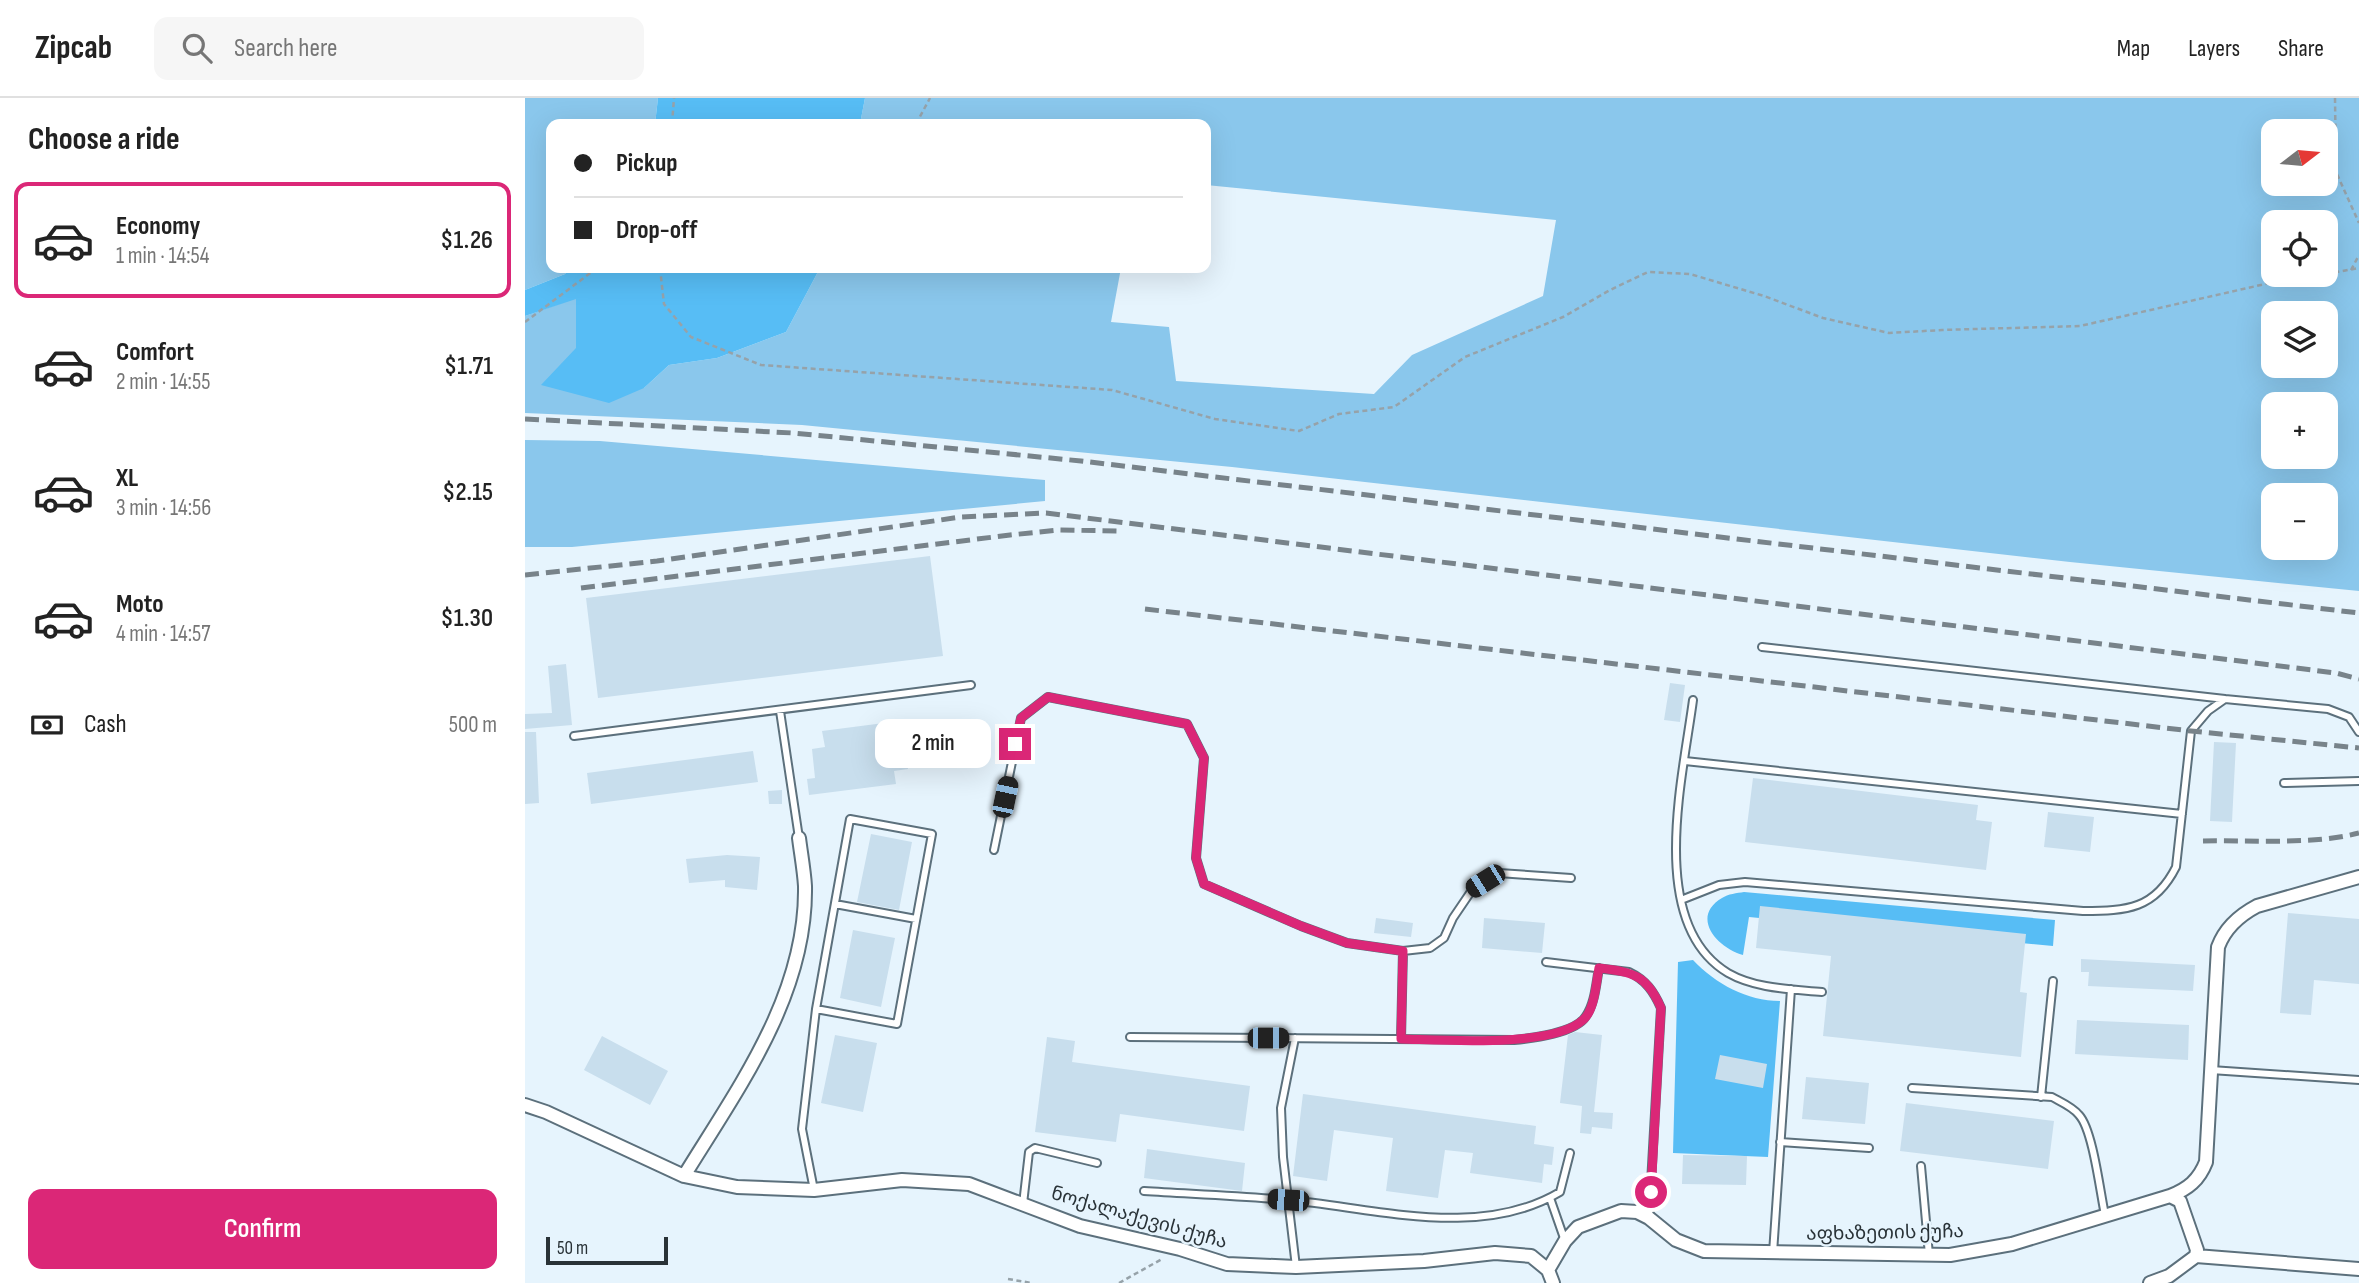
<!DOCTYPE html>
<html lang="en">
<head>
<meta charset="utf-8">
<style>
  body { margin:0; font-family:"Sofia Sans Condensed","Noto Sans Georgian",sans-serif; background:#f6f6f6; color:#222; height:100vh; display:flex; flex-direction:column; font-size:26px; white-space:nowrap }
  * { box-sizing:border-box; margin:0 }
  p { font-size:23px; color:#767676 }
  .icon { flex:none; width:38px; height:38px; fill:none; stroke:currentColor; stroke-width:2; stroke-linecap:round; stroke-linejoin:round }
  .map { position:relative; flex:1; overflow:hidden }
  .side { display:flex; flex-direction:column; background:#fff; width:525px }
  .side>* { flex:none }
  .top-card { position:absolute; left:21px; top:21px; width:665px; height:154px; border-radius:14px; box-shadow:0 7px 28px #0002; display:grid; align-content:center; height:154px; padding:0 28px; background:#fff }
  .needle { width:46px; rotate:74deg }
  .fabs { position:absolute; left:1736px; top:21px; display:grid; gap:14px }
  .fabs a { display:grid; place-items:center; width:77px; height:77px; border-radius:14px; background:#fff; box-shadow:0 7px 28px #0002; font-size:35px }
  .scale { position:absolute; left:21px; bottom:18px; width:122px; box-sizing:border-box; padding-left:7px; border:4px solid #293237; border-top:0; font-size:19px; line-height:24px; white-space:nowrap; color:#293237; -webkit-text-stroke:5px #e6f4fd; paint-order:stroke }
  .end { position:absolute; width:32px; height:32px; margin:-16px; border:9px solid #db2777; background:#fff; box-shadow:0 0 0 4px #fff }
  .from { border-radius:50% }
  .bubble { position:absolute; height:49px; border-radius:14px; background:#fff; box-shadow:0 7px 28px #0002; font-size:23px; font-weight:600; line-height:49px; text-align:center }
  .car { position:absolute; width:21px; height:42px; margin:-21px -10px; border-radius:9px; box-shadow:0 0 5px 2px #0007; background:linear-gradient(#222 24%,#8ab4d8 0 40%,#222 0 76%,#8ab4d8 0 86%,#222 0) }
  .top-card b { display:flex; align-items:center; gap:24px; height:66px; font-size:26px }
  .top-card b+b { border-top:2px solid #e0e0e0 }
  .top-card i { width:18px; height:18px; background:#222 }
  ul { padding:0; list-style:none }
  li { display:flex; align-items:center; gap:21px; height:116px; margin:0 14px 10px; padding:0 14px; border:4px solid transparent; border-radius:14px }
  li div { flex:1 }
  li b { display:block; font-size:26px }
  li em { font-style:normal; font-weight:600 }
  li.on { border-color:#db2777 }
  li>.icon { width:63px; height:63px; stroke-width:1.5 }
  h2 { padding:0 28px; font-size:32px; line-height:84px }
  .pay { display:flex; align-items:center; gap:18px; height:77px; padding:0 28px; font-size:26px }
  .pay p { margin-inline-start:auto }
  .cta { display:flex; gap:14px; margin-top:auto; padding:14px 28px }
  .cta a { flex:1; height:80px; border-radius:14px; background:#db2777; color:#fff; font-size:28px; font-weight:600; line-height:80px; text-align:center }
  header { display:flex; align-items:center; gap:42px; box-sizing:border-box; height:98px; padding:0 35px; background:#fff; border-bottom:2px solid #e0e0e0 }
  header strong { font-size:33px }
  nav { display:flex; gap:38px; margin-inline-start:auto; font-size:24px }
  .search { width:490px; height:63px; background:#f6f6f6; display:flex; align-items:center; gap:18px; box-sizing:border-box; padding:0 24px; border-radius:14px; color:#767676; font-size:26px }
  main { display:flex; flex:1; min-height:0 }
  .map>svg:first-child { display:block }
</style>
</head>
<body>
<header>
<strong>Zipcab</strong>
<div class="search"><svg class="icon" aria-label="search" viewBox="0 0 24 24"><circle cx="10" cy="10" r="6"/><path d="M15 15l6 6"/></svg>Search here</div>
<nav><a>Map</a><a>Layers</a><a>Share</a></nav>
</header>
<main>
<section class="side">
<h2>Choose a ride</h2>
<ul>
<li class="on"><svg class="icon" aria-label="car" viewBox="0 0 24 24"><path d="M5 17H2v-5l4-1 3-4h7l3 4 3 1v5h-3M9 17h6M6 11h13"/><circle cx="7" cy="17" r="2"/><circle cx="17" cy="17" r="2"/></svg><div><b>Economy</b><p>1 min · 14:54</p></div><em>$1.26</em></li>
<li><svg class="icon" aria-label="car" viewBox="0 0 24 24"><path d="M5 17H2v-5l4-1 3-4h7l3 4 3 1v5h-3M9 17h6M6 11h13"/><circle cx="7" cy="17" r="2"/><circle cx="17" cy="17" r="2"/></svg><div><b>Comfort</b><p>2 min · 14:55</p></div><em>$1.71</em></li>
<li><svg class="icon" aria-label="car" viewBox="0 0 24 24"><path d="M5 17H2v-5l4-1 3-4h7l3 4 3 1v5h-3M9 17h6M6 11h13"/><circle cx="7" cy="17" r="2"/><circle cx="17" cy="17" r="2"/></svg><div><b>XL</b><p>3 min · 14:56</p></div><em>$2.15</em></li>
<li><svg class="icon" aria-label="car" viewBox="0 0 24 24"><path d="M5 17H2v-5l4-1 3-4h7l3 4 3 1v5h-3M9 17h6M6 11h13"/><circle cx="7" cy="17" r="2"/><circle cx="17" cy="17" r="2"/></svg><div><b>Moto</b><p>4 min · 14:57</p></div><em>$1.30</em></li>
</ul>
<div class="pay"><svg class="icon" aria-label="cash" viewBox="0 0 24 24"><path d="M3 7h18v10H3z"/><circle cx="12" cy="12" r="2"/></svg>Cash<p>500 m</p></div>
<div class="cta"><a>Confirm</a></div>
</section>
<div class="map">
<svg width="1834" height="1185" viewBox="0 0 1834 1185">
  <rect width="100%" height="100%" fill="#e6f4fd"/>
  <path fill="#8ac7ec" fill-rule="evenodd" d="M0,0H133L130,26H26V170H45L40,176L0,192Z
    M340,0H1834V493L1545,464L707,369L277,327L0,315V218L51,200V250L119,290L144,267L192,260L261,234L295,170H596L586,224L644,229L651,283L849,296L887,257L1018,198L1031,122L681,87V26H335ZM1748,33H1801V86H1748ZM1748,124H1801V177H1748ZM1748,215H1801V268H1748ZM1748,306H1801V359H1748ZM1748,397H1801V450H1748Z
    M0,342L75,343L520,382V403L47,449H0Z"/>
  <path fill="#57bdf5" d="M133,0H340L335,26H130Z
    M45,170H295L261,234L192,260L144,267L119,290L84,305L16,287L51,250V201L0,218V192L40,176Z
    M1219,794L1530,822L1528,848L1224,819L1218,857C1192,850 1165,819 1197,800C1203,796 1212,795 1219,794Z
    M1168,862C1191,886 1222,903 1255,903L1243,1059L1148,1055L1153,864Z"/>
  <path fill="#c8deed" d="M405,458L418,558L73,600L61,500Z
    M41,566L47,627L0,631V616L27,615L23,568Z
    M1145,585L1160,587L1155,624L1139,622Z
    M390,621L394,650L381,652L383,671L369,673L371,686L284,697L282,681L290,680L287,651L300,649L297,633Z
    M0,634H11L14,705L0,706Z
    M1689,644L1711,645L1707,724L1685,723Z
    M228,653L233,684L66,706L62,675Z
    M1228,680L1453,707L1451,722L1467,724L1461,772L1220,744Z
    M257,692V706H244L243,693Z
    M1523,714L1569,719L1565,754L1519,749Z
    M346,736L387,744L374,812L332,804Z
    M202,757L235,759L232,792L200,789V782L164,785L161,761Z
    M1235,808L1501,836L1495,894L1502,895L1496,959L1298,938L1306,858L1231,850Z
    M1763,815L1834,821V886L1789,882L1786,917L1755,915Z
    M851,820L888,825L886,839L849,835Z
    M959,820L1020,825L1017,855L957,850Z
    M328,832L370,840L356,909L315,900Z
    M1556,861L1670,867L1668,893L1563,888L1564,874H1556Z
    M1552,922L1664,927L1663,962L1550,956Z
    M1050,934L1077,937L1069,1014L1088,1015L1087,1031L1067,1029L1066,1036L1055,1035L1057,1008L1035,1005L1043,937Z
    M310,937L352,945L338,1014L296,1005Z
    M77,938L143,973L125,1007L59,972Z
    M522,939L550,943L547,964L725,988L719,1033L595,1016L591,1044L510,1034Z
    M1195,957L1242,966L1238,990L1190,981Z
    M1281,979L1344,985L1340,1026L1277,1021Z
    M778,996L1011,1028L1009,1046L1029,1049L1027,1067L1019,1066L1017,1085L945,1075L948,1055L920,1052L913,1100L861,1093L868,1040L809,1032L802,1083L768,1078Z
    M1381,1005L1529,1023L1523,1071L1375,1053Z
    M622,1051L720,1065L717,1093L619,1080Z
    M1158,1057L1222,1058L1221,1087L1157,1086Z"/>
  <g fill="none" stroke-linecap="round" stroke-linejoin="round">
    <defs>
      <path id="service" d="M1237,549L1700,601
        M1168,602C1158,679 1121,826 1203,875C1231,891 1266,891 1297,894
        M255,613L274,740
        M49,638L446,587
        M1160,663L1657,716
        M1759,685L1834,683
        M469,752L496,620L523,599L662,626L679,660L671,760L679,786L776,828L822,845L878,853
        M1156,802L1194,787L1220,784L1558,813C1602,813 1630,811 1651,769L1666,633L1683,613L1700,601L1803,611L1824,619L1834,634
        M310,806L391,821
        M1021,864L1104,874C1121,882 1129,894 1136,910L1124,1120
        M605,939L989,942C1008,940 1051,935 1061,918C1070,905 1071,886 1074,870
        M770,940L756,1010L758,1059L771,1169
        M876,941L878,853L905,850L919,840L928,820L947,792L974,775L1046,780
        M1686,972L1834,982
        M1387,990L1527,999C1536,1004 1548,1009 1554,1017C1568,1032 1575,1094 1580,1117
        M1516,999L1528,883
        M1255,1044L1344,1050
        M1396,1068L1404,1157
        M289,1092L277,1031L291,911L325,721L407,736L372,926L291,911
        M619,1093C667,1096 715,1098 763,1102C851,1110 954,1142 1035,1094L1045,1055
        M1025,1100L1040,1143
        M498,1106L504,1054L510,1050L572,1065
        M1248,1155L1266,891"/>
      <path id="minor" d="M0,1007L21,1014L159,1078L212,1089L289,1092L377,1082L444,1086L555,1128L655,1151L702,1166L771,1169L899,1163L970,1155L1006,1158L1023,1172L1028,1185
        M159,1078C213,990 282,897 280,788C279,772 276,756 274,740
        M1645,1098C1663,1091 1674,1082 1681,1064L1693,849C1700,830 1715,817 1732,808L1834,779
        M1671,1158L1834,1171
        M1023,1172L1040,1143L1053,1129L1096,1113L1112,1114L1124,1120L1151,1142L1179,1153L1425,1157L1487,1146L1645,1098L1655,1103L1672,1152L1671,1158L1644,1178L1625,1185"/>
    </defs>
    <use href="#service" stroke="#5c707c" stroke-width="10"/>
    <use href="#minor" stroke="#5c707c" stroke-width="16"/>
    <path stroke="#96a2a9" stroke-width="2.5" stroke-dasharray="5 3.5" stroke-linecap="butt" d="M1810,0L1811,74L1834,125
      M147,26L149,0
      M391,26L405,0
      M135,170L139,206L166,239L236,267L587,292L690,321L774,333L814,316L869,309L940,259L1038,219L1085,192L1123,174L1165,176L1239,198L1298,220L1364,235L1417,232L1555,228L1749,184L1794,177
      M1826,172L1834,157
      M1801,176L1834,170
      M0,224L72,170
      M483,1181L507,1185
      M594,1185L637,1161"/>
    <use href="#service" stroke="#fff" stroke-width="6"/>
    <use href="#minor" stroke="#fff" stroke-width="12"/>
    <path stroke="#78838a" stroke-width="5" stroke-dasharray="14 7" stroke-linecap="butt" d="M0,321L268,335L556,363L1834,515
      M0,477L132,463L436,419L521,415L1811,575L1834,581
      M56,490L485,437L534,432L594,433
      M620,511L1666,633L1834,650
      M1678,743C1725,742 1789,747 1834,735"/>
  </g>
  <g fill="none" stroke-linecap="round" stroke-linejoin="round">
    <path stroke="#db2777" stroke-width="9" d="M490,646L496,620L523,599L662,626L679,660L671,760L679,786L776,828L822,845L878,853L876,941C919,942 1027,950 1058,922C1070,912 1071,885 1074,870C1108,874 1122,877 1136,910L1126,1094"/>
  </g>
  <g text-anchor="middle" dominant-baseline="central" stroke-width="5" stroke-linejoin="round" paint-order="stroke">
    <g font-size="19" fill="#293237" stroke="#e6f4fd">
      <text transform="translate(614 1120) rotate(16)">ნოქალაქევის ქუჩა</text>
      <text transform="translate(1360 1135) rotate(-1)">აფხაზეთის ქუჩა</text>
    </g>
  </g>
</svg>
<div class="fabs">
<a><svg class="needle" viewBox="-14 -14 28 28"><path d="M0-13l5 13h-10z" fill="#e53935"/><path d="M0 13l5-13h-10z" fill="#767676"/></svg></a>
<a><svg class="icon" aria-label="locate" viewBox="0 0 24 24"><circle cx="12" cy="12" r="6"/><path d="M12 2v4M12 18v4M2 12h4M18 12h4"/></svg></a>
<a><svg class="icon" aria-label="layers" viewBox="0 0 24 24"><path d="M12 4l9 5-9 5-9-5zM3 14l9 5 9-5"/></svg></a>
<a>+</a>
<a>−</a>
</div>
<div class="scale">50 m</div>
<i class="end from" style="left:1126px;top:1094px"></i>
<i class="end" style="left:490px;top:646px"></i>
<div class="bubble" style="left:350px;top:621px;width:116px">2 min</div>
<i class="car" style="left:480px;top:699px;rotate:12deg"></i>
<i class="car" style="left:960px;top:783px;rotate:238deg"></i>
<i class="car" style="left:743px;top:940px;rotate:90deg"></i>
<i class="car" style="left:763px;top:1102px;rotate:274deg"></i>
<div class="top-card">
<b><i class="from"></i>Pickup</b>
<b><i></i>Drop-off</b>
</div>
</div>
</main>
</body>
</html>
